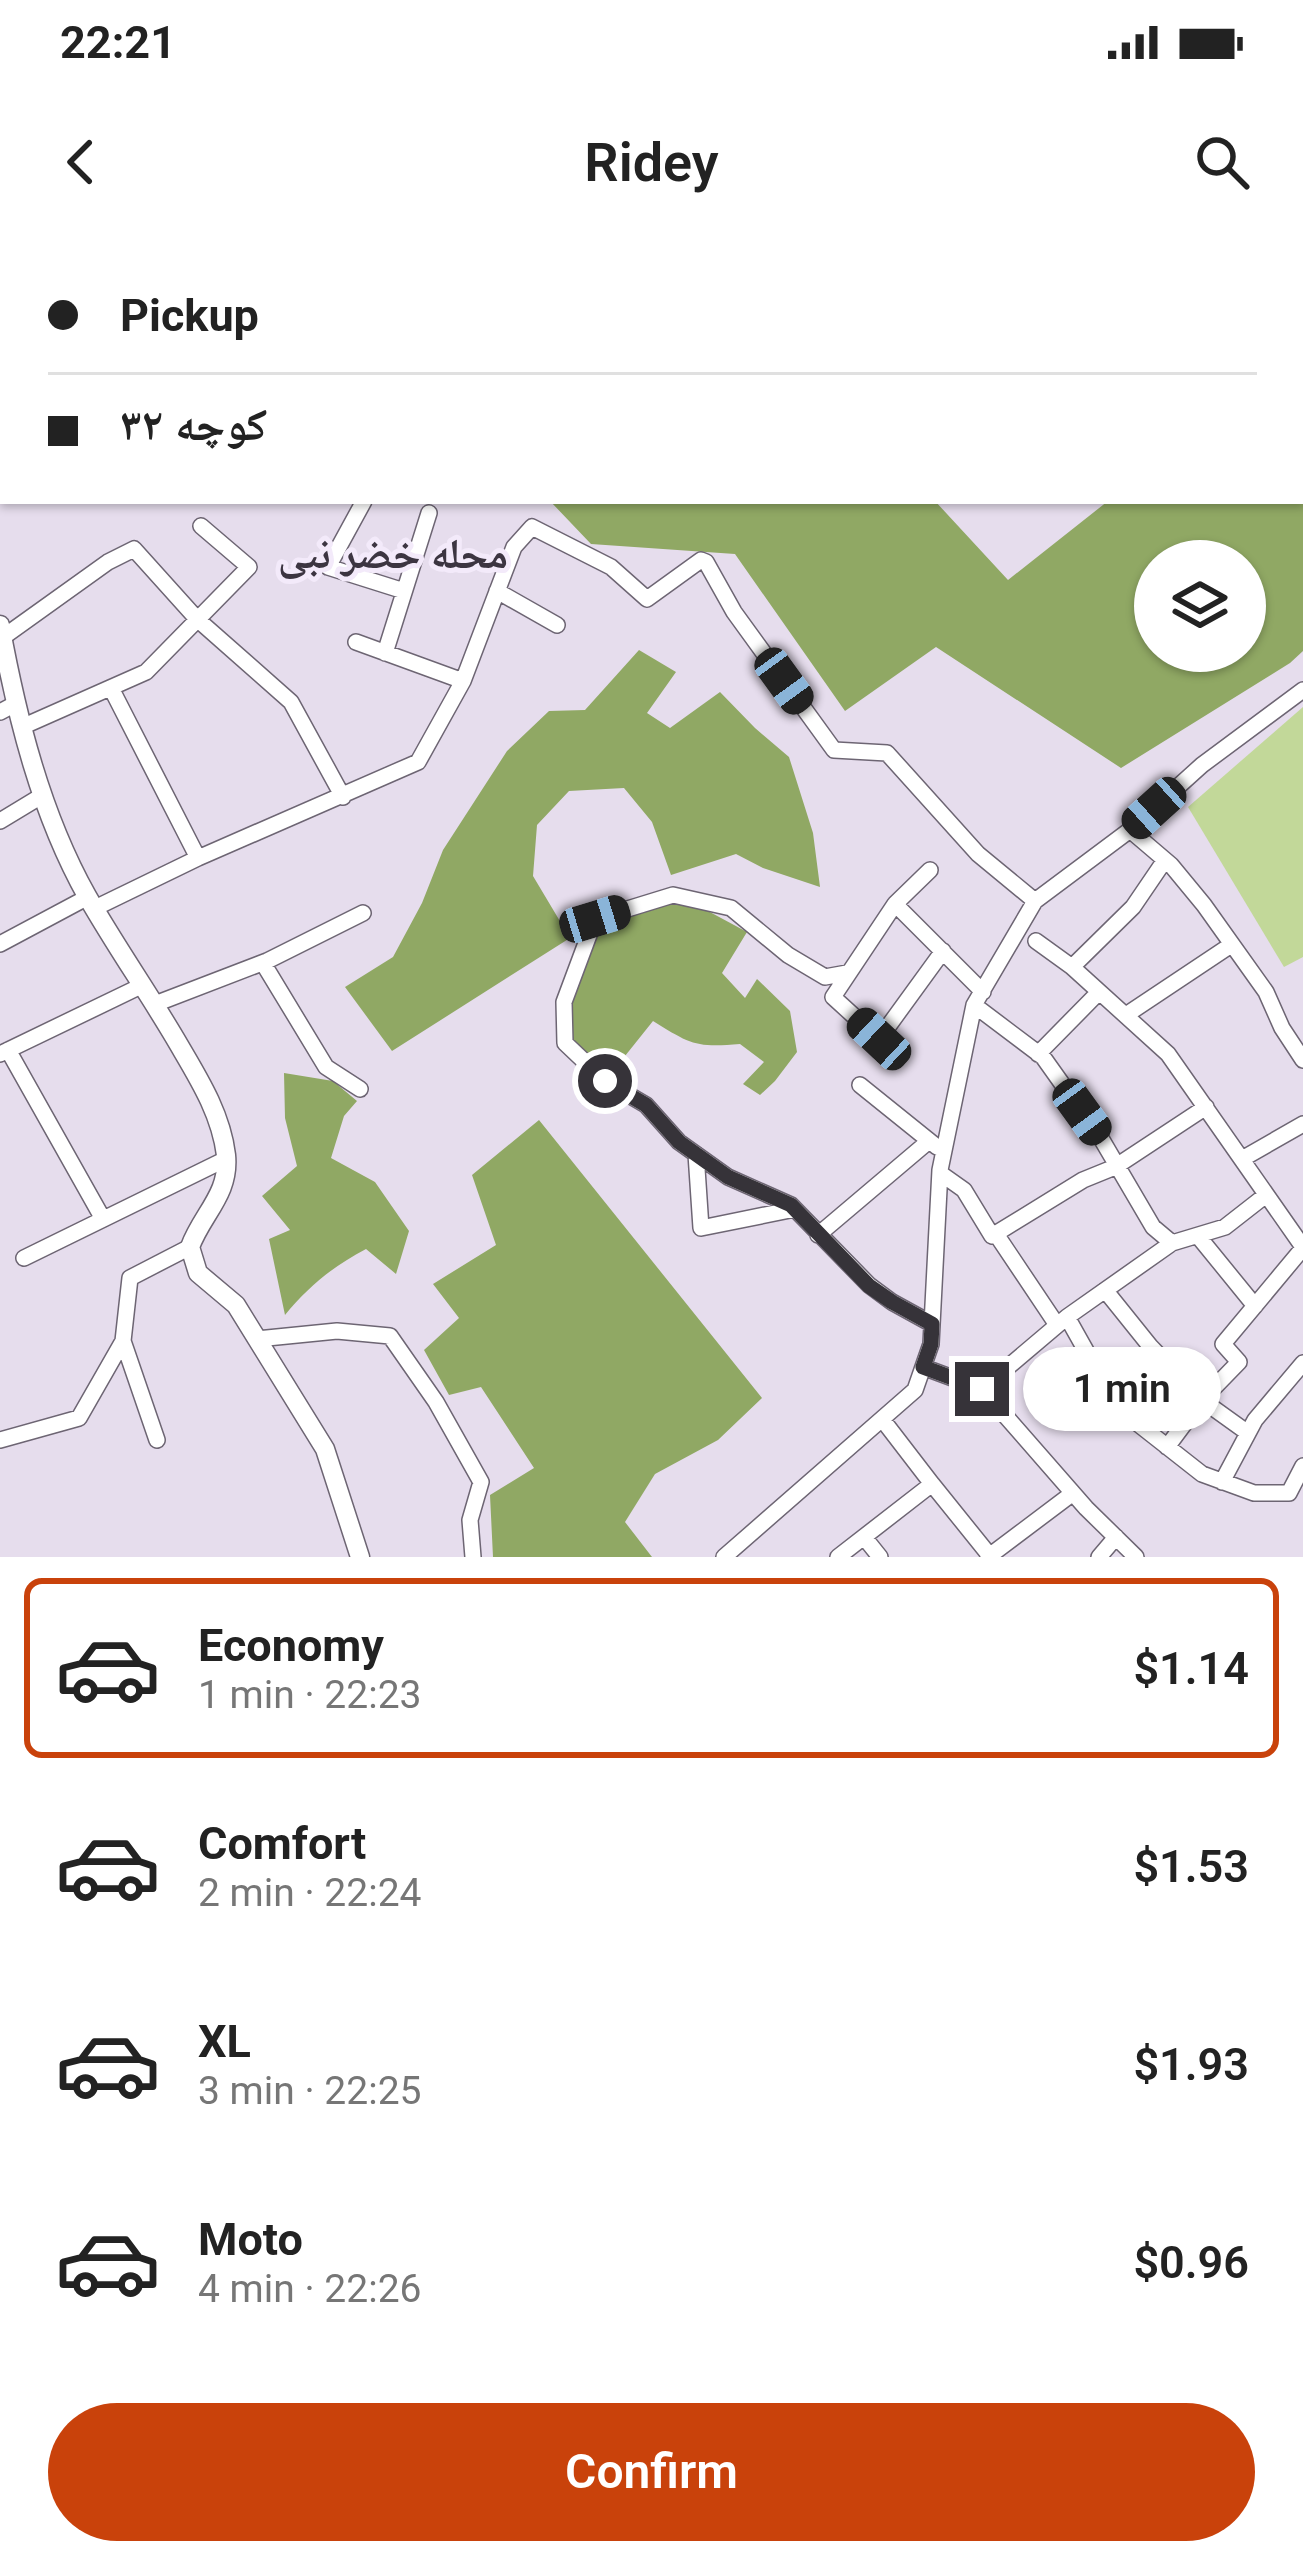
<!DOCTYPE html>
<html lang="en">
<head>
<meta charset="utf-8">
<style>
  body { margin:0; font-family:Roboto,"Noto Naskh Arabic",sans-serif; background:#f2f2f2; color:#222; height:100vh; display:flex; flex-direction:column; font-size:45px; white-space:nowrap }
  * { box-sizing:border-box; margin:0 }
  p { font-size:39px; color:#767676 }
  .icon { flex:none; width:66px; height:66px; fill:none; stroke:currentColor; stroke-width:2; stroke-linecap:round; stroke-linejoin:round }
  .map { position:relative; height:1317px; overflow:hidden }
  .drawer { display:flex; flex-direction:column; background:#fff; flex:1 }
  .drawer>* { flex:none }
  .banner { position:absolute; left:0px; top:0px; width:1305px; height:264px; box-shadow:0 3px 9px #0004; display:grid; align-content:center; height:264px; padding:0 48px; background:#fff }
  .tools { position:absolute; left:1134px; top:300px; display:grid; gap:24px }
  .tools a { display:grid; place-items:center; width:132px; height:132px; border-radius:50%; background:#fff; box-shadow:0 3px 9px #0004; font-size:60px }
  .end { position:absolute; width:54px; height:54px; margin:-27px; border:15px solid #363339; background:#fff; box-shadow:0 0 0 6px #fff }
  .from { border-radius:50% }
  .bubble { position:absolute; height:84px; border-radius:42px; background:#fff; box-shadow:0 3px 9px #0004; font-size:39px; font-weight:600; line-height:84px; text-align:center }
  .car { position:absolute; width:36px; height:72px; margin:-36px -18px; border-radius:15px; box-shadow:0 0 9px 3px #0007; background:linear-gradient(#222 24%,#8ab4d8 0 40%,#222 0 76%,#8ab4d8 0 86%,#222 0) }
  .banner b { display:flex; align-items:center; gap:42px; height:114px; font-size:45px }
  .banner b+b { border-top:3px solid #e0e0e0 }
  .banner i { width:30px; height:30px; background:#222 }
  ul { padding:21px 0 0; list-style:none }
  li { display:flex; align-items:center; gap:36px; height:180px; margin:0 24px 18px; padding:0 24px; border:6px solid transparent; border-radius:18px }
  li div { flex:1 }
  li b { display:block; font-size:45px }
  li em { font-style:normal; font-weight:600 }
  li.selected { border-color:#c9420b }
  li>.icon { width:108px; height:108px; stroke-width:1.5 }
  .button { display:flex; gap:24px; margin-top:auto; padding:24px 48px }
  .button a { flex:1; height:138px; border-radius:72px; background:#c9420b; color:#fff; font-size:48px; font-weight:600; line-height:138px; text-align:center }
  .status { display:flex; justify-content:space-between; align-items:center; height:84px; padding:0 60px; background:#fff; direction:ltr }
  .status svg { height:33px; fill:currentColor }
  header { display:flex; justify-content:space-between; align-items:center; height:156px; padding:0 48px; background:#fff; font-size:54px; font-weight:600 }
  .map>svg:first-child { display:block }
</style>
</head>
<body>
<div class="status"><b>22:21</b><svg viewBox="0 0 49 12"><path d="M0 12V9h3v3zM5 12V6h3v6zM10 12V3h3v9zM15 12V0h3v12zM26 1h20v11H26zM47 4h2v5h-2z"/></svg></div>
<header><svg class="icon" aria-label="back" viewBox="0 0 24 24"><path d="M15 5l-7 7 7 7"/></svg>Ridey<svg class="icon" aria-label="search" viewBox="0 0 24 24"><circle cx="10" cy="10" r="6"/><path d="M15 15l6 6"/></svg></header>
<div class="map">
<svg width="1303" height="1317" viewBox="0 0 1303 1317">
  <rect width="100%" height="100%" fill="#e6dded"/>
  <path fill="#c2d899" d="M1303,467V717L1284,727L1188,567Z"/>
  <path fill="#90a864" fill-rule="evenodd" d="M1303,107V411L1290,423L1121,528L936,407L845,471L735,314L591,304L550,261H935L1008,340L1108,261H1302ZM1245,321V411H1155V321Z
    M639,410L676,432L647,473L670,488L720,452L755,488L789,517L813,593L820,647L763,628L736,614L671,635L652,582L624,548L569,551L537,585L533,636L570,698L392,811L345,747L393,717L422,663L443,610L507,511L549,471L585,470Z
    M682,657L747,692L722,733L745,758L757,739L790,771L797,812L775,841L760,855L743,844L764,822L740,804C696,808 690,804 653,781L605,841L565,803L564,762L595,679Z
    M284,833L333,841L357,861L344,876L331,918L375,942L409,991L396,1034L366,1009C332,1027 309,1046 285,1075L269,999L290,990L262,956L297,926L285,878Z
    M539,880L762,1158L718,1200L655,1234L625,1282L652,1317H493L490,1255L534,1228L481,1147L449,1155L424,1110L459,1078L433,1044L496,1005L472,935Z"/>
  <g fill="none" stroke-linecap="round" stroke-linejoin="round">
    <defs>
      <path id="minor" d="M46,3V0
        M364,261L328,327L404,351
        M497,351L557,385
        M2,398L108,322L134,309L197,379L291,462L343,557
        M356,402L463,441
        M385,413L429,273
        M111,448L198,618
        M0,472L17,463
        M24,486L146,432L249,327L201,286
        M0,581L43,555
        M1130,590L1171,625L1204,665L1266,752L1282,788L1303,820
        M930,630L895,664L983,752
        M895,664L833,757L879,799L943,711
        M95,668L198,618L418,522L463,441L514,307L532,287L611,327L647,359L701,320L706,322L734,372L834,510L887,513L978,614L1035,661
        M1036,701L1072,727L1168,814L1303,1007
        M0,704L88,657
        M263,723L326,827L360,849
        M1072,727L1133,667L1165,620
        M847,733L825,737L788,715L731,668L673,655L595,679L564,762L565,803L605,841L646,865L679,902L728,937L791,965L869,1045L892,1062L932,1084
        M155,764L267,721L363,673
        M974,765L1043,817L1102,900L1153,987L1172,1003L1225,987L1266,955
        M1126,775L1231,705
        M8,810L103,979
        M0,814L143,745
        M1038,814L1099,752
        M860,845L937,907
        M696,914L701,988L795,969
        M1242,919L1303,884
        M940,933L964,950L992,996L1083,940L1115,927L1206,867
        M996,994L1057,1085
        M818,995L929,901
        M1198,996L1255,1066
        M24,1018L226,919
        M1105,1050L1150,1106L1202,1160L1248,1193
        M1067,1077L1118,1168L1202,1234L1254,1253H1289L1303,1226
        M257,1099L337,1091L390,1096L436,1162L481,1242L470,1280L473,1317
        M123,1101L157,1200
        M923,1127L982,1149L1086,1268L1136,1317
        M982,1149L1067,1077L1172,1003
        M0,1200L79,1178L123,1101L130,1038L190,1007
        M1167,1207L1202,1160L1239,1122L1223,1104L1303,1008
        M1222,1242L1255,1180L1303,1123
        M932,1244L990,1316
        M864,1297L880,1317
        M724,1317L915,1150L931,1104L940,930L974,765L1035,661L1130,590L1202,525L1303,450
        M838,1317L932,1244L882,1179
        M988,1317L1073,1253
        M1099,1317L1116,1297"/>
      <path id="tertiary" d="M0,201L3,182
        M0,385C17,478 41,574 87,656C116,707 150,755 179,805C199,839 221,874 226,915C230,954 202,974 190,1007L198,1033L236,1065L325,1209L360,1317"/>
    </defs>
    <use href="#minor" stroke="#6d6573" stroke-width="18"/>
    <use href="#tertiary" stroke="#6d6573" stroke-width="21"/>
    <path stroke="#9a939f" stroke-width="3" stroke-dasharray="9 9" stroke-linecap="butt" d="M292,3L298,0"/>
    <use href="#minor" stroke="#fff" stroke-width="15"/>
    <use href="#tertiary" stroke="#fff" stroke-width="18"/>
  </g>
  <g fill="none" stroke-linecap="round" stroke-linejoin="round">
    <path stroke="#363339" stroke-width="15" d="M605,841L646,865L679,902L728,937L791,965L869,1046L892,1062L932,1084L931,1104L923,1127L982,1149"/>
  </g>
  <g text-anchor="middle" dominant-baseline="central" stroke-width="10" stroke-linejoin="round" paint-order="stroke">
    <g font-size="42" font-weight="bold" fill="#3c3541" stroke="#f3eafa">
      <text x="393" y="313">محله خضر نبی</text>
    </g>
  </g>
</svg>
<div class="tools">
<a><svg class="icon" aria-label="layers" viewBox="0 0 24 24"><path d="M12 4l9 5-9 5-9-5zM3 14l9 5 9-5"/></svg></a>
</div>
<i class="end from" style="left:605px;top:841px"></i>
<i class="end" style="left:982px;top:1149px"></i>
<div class="bubble" style="left:1023px;top:1107px;width:198px">1 min</div>
<i class="car" style="left:784px;top:441px;rotate:144deg"></i>
<i class="car" style="left:1154px;top:568px;rotate:228deg"></i>
<i class="car" style="left:595px;top:679px;rotate:73deg"></i>
<i class="car" style="left:879px;top:799px;rotate:313deg"></i>
<i class="car" style="left:1082px;top:872px;rotate:144deg"></i>
<div class="banner">
<b><i class="from"></i>Pickup</b>
<b><i></i>کوچه ۳۲</b>
</div>
</div>
<section class="drawer">
<ul>
<li class="selected"><svg class="icon" aria-label="car" viewBox="0 0 24 24"><path d="M5 17H2v-5l4-1 3-4h7l3 4 3 1v5h-3M9 17h6M6 11h13"/><circle cx="7" cy="17" r="2"/><circle cx="17" cy="17" r="2"/></svg><div><b>Economy</b><p>1 min · 22:23</p></div><em>$1.14</em></li>
<li><svg class="icon" aria-label="car" viewBox="0 0 24 24"><path d="M5 17H2v-5l4-1 3-4h7l3 4 3 1v5h-3M9 17h6M6 11h13"/><circle cx="7" cy="17" r="2"/><circle cx="17" cy="17" r="2"/></svg><div><b>Comfort</b><p>2 min · 22:24</p></div><em>$1.53</em></li>
<li><svg class="icon" aria-label="car" viewBox="0 0 24 24"><path d="M5 17H2v-5l4-1 3-4h7l3 4 3 1v5h-3M9 17h6M6 11h13"/><circle cx="7" cy="17" r="2"/><circle cx="17" cy="17" r="2"/></svg><div><b>XL</b><p>3 min · 22:25</p></div><em>$1.93</em></li>
<li><svg class="icon" aria-label="car" viewBox="0 0 24 24"><path d="M5 17H2v-5l4-1 3-4h7l3 4 3 1v5h-3M9 17h6M6 11h13"/><circle cx="7" cy="17" r="2"/><circle cx="17" cy="17" r="2"/></svg><div><b>Moto</b><p>4 min · 22:26</p></div><em>$0.96</em></li>
</ul>
<div class="button"><a>Confirm</a></div>
</section>
</body>
</html>
